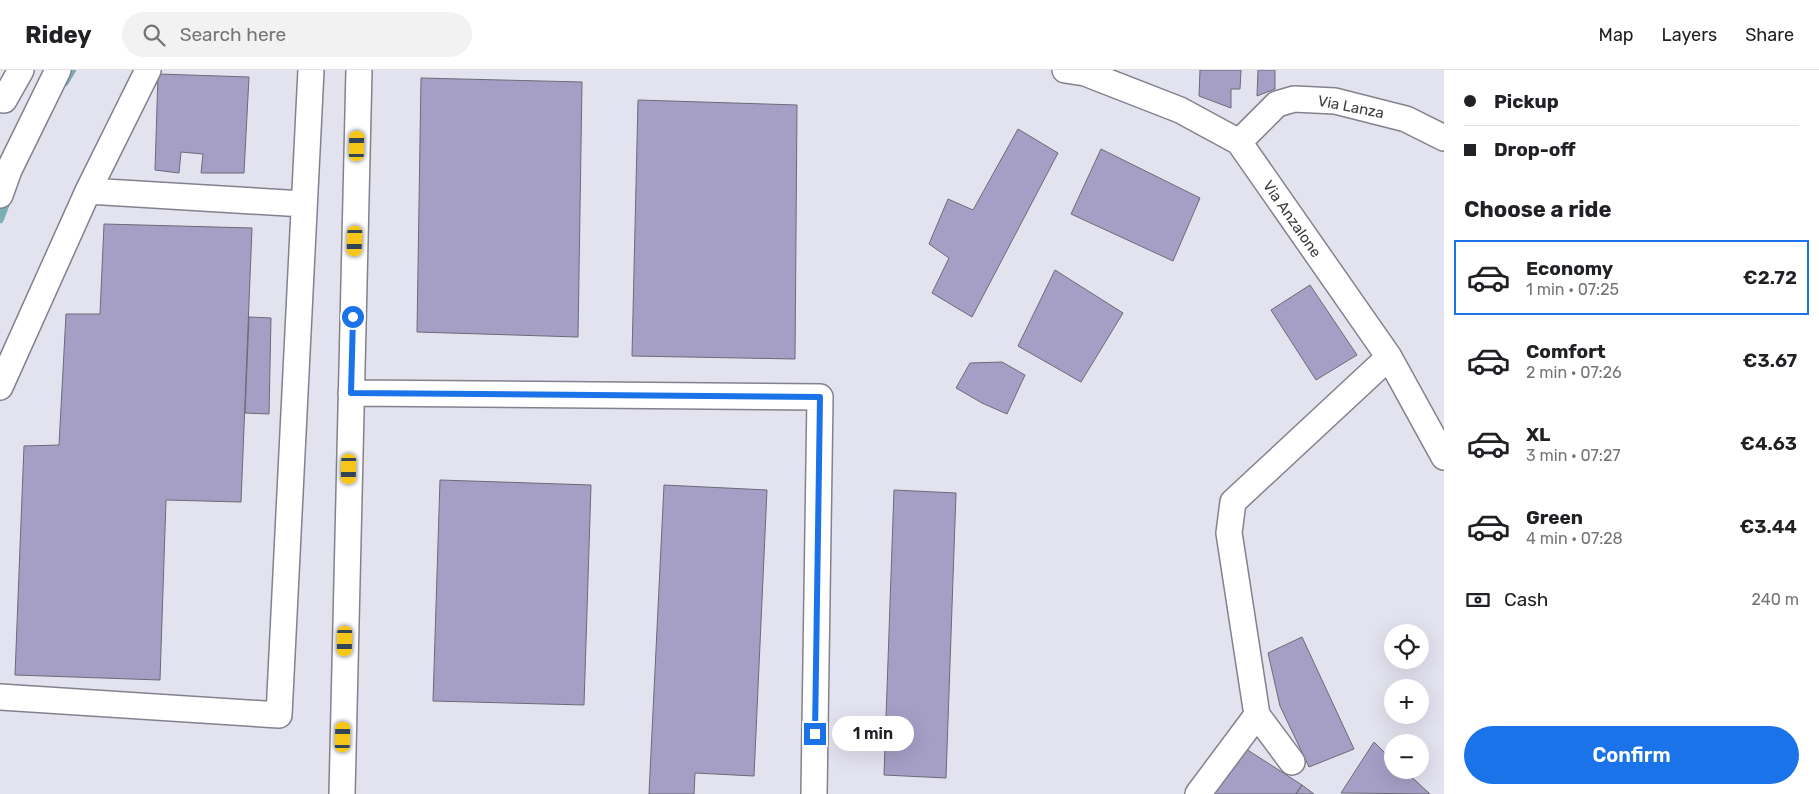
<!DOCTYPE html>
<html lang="en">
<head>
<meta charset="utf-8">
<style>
  body { margin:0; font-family:Rubik,sans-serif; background:#f2f2f2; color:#202124; height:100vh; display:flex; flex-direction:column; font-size:19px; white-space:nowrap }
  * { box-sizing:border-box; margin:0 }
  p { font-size:16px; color:#757577 }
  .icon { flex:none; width:28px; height:28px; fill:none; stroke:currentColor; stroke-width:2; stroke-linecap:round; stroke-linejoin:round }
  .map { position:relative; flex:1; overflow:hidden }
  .side { display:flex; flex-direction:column; background:#fff; width:375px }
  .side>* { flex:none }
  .guide { display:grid; align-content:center; height:110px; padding:0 20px; background:#fff }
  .tools { position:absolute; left:1384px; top:554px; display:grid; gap:10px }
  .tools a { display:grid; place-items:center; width:45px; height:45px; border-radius:50%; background:#fff; box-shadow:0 5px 20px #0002; font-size:25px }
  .end { position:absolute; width:22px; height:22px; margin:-11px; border:6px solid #1a73e8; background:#fff; box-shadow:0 0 0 2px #fff }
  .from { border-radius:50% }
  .bubble { position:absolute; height:35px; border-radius:18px; background:#fff; box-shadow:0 5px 20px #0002; font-size:16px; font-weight:600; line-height:35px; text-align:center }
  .car { position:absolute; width:15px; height:30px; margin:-15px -8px; border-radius:6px; box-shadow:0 0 4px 1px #0007; background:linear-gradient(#f5c518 24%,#345 0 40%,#f5c518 0 76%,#345 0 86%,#f5c518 0) }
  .guide b { display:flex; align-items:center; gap:18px; height:48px; font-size:19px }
  .guide b+b { border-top:1px solid #e0e0e0 }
  .guide i { width:12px; height:12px; background:#202124 }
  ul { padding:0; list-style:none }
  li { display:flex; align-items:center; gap:15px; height:75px; margin:0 10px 8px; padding:0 10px; border:2px solid transparent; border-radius:0px }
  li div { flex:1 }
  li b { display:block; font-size:19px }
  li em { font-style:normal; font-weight:600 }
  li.selected { border-color:#1a73e8 }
  li>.icon { width:45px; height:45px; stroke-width:1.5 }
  h2 { padding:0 20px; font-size:22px; line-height:60px }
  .pay { display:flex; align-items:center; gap:12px; height:55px; padding:0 20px; font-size:19px }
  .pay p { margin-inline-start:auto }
  .primary-button { display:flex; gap:10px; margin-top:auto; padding:10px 20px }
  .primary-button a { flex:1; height:58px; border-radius:30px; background:#1a73e8; color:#fff; font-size:20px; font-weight:600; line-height:58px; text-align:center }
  header { display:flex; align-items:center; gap:30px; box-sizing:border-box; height:70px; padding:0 25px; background:#fff; border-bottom:1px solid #e0e0e0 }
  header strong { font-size:24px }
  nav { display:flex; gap:28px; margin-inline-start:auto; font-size:18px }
  .search { width:350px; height:45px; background:#f2f2f2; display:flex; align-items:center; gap:12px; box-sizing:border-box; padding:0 18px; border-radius:28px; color:#757577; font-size:19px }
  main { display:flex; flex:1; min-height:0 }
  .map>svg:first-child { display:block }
</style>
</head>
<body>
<header>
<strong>Ridey</strong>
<div class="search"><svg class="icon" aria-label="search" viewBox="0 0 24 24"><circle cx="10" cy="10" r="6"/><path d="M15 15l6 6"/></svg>Search here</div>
<nav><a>Map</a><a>Layers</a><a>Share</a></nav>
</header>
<main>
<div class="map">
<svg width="1444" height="724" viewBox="0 0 1444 724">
  <rect width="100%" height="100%" fill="#e3e2ef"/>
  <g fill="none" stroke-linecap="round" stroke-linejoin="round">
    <path stroke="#7aafb3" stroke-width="8" d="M65,12L72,0
      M0,149L8,128"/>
  </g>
  <path fill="#a59fc6" stroke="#6c6a76" d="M1200,0H1241L1240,19H1231V38L1199,26Z
    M1258,0H1275V19L1257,26Z
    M158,4L249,7L244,103H201L203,84L181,82L179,103L155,100Z
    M421,8L582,12L578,267L417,262Z
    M638,30L797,35L795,289L632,286Z
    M1018,59L1058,83L972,247L932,223L949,188L929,174L948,129L973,140Z
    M1101,79L1200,128L1173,191L1071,144Z
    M104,154L252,158L241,432L166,430L160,610L15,605L24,376L59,375L66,244H100Z
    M1055,200L1123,243L1081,312L1018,276Z
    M1310,215L1357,285L1316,310L1271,240Z
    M249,247L271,248L269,344L245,343Z
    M1002,292L1025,305L1007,344L982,333L956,318L970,293Z
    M440,410L591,415L584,635L433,631Z
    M664,415L767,420L754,706L695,703L694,724H649Z
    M894,420L956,423L946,708L884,705Z
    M1302,567L1354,679L1309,697L1280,636L1268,583Z
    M1374,672L1392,690V700H1404L1430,724L1341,723Z
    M1243,677L1302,715L1296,724H1213Z
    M1302,715L1314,724H1296Z"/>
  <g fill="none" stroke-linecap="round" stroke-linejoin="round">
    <defs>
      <path id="minor" d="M1065,0L1085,3L1180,40L1239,72L1389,287L1444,387
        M0,27L4,30L21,0
        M1239,72L1277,34L1294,29L1335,31L1406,49L1444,68
        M88,121L304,134
        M0,125L9,100L58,0
        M0,317L88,121L148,0
        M351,323L820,327L814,724
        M0,627L279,645L311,0
        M1257,645L1292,692
        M342,724L359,0
        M1198,724L1257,645L1229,463L1233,432L1389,287"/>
    </defs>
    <use href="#minor" stroke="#83818d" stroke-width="28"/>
    <use href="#minor" stroke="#fff" stroke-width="25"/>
  </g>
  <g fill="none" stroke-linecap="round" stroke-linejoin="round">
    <path stroke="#1a73e8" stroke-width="6" d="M353,247L351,323L820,327L815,664"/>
  </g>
  <g text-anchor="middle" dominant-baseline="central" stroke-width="4" stroke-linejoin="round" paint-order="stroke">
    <g font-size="15" fill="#3b3b40" stroke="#fff">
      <text transform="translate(1351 37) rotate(11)">Via Lanza</text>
      <text transform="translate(1292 149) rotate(55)">Via Anzalone</text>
    </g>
  </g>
</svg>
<div class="tools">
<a><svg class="icon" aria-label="locate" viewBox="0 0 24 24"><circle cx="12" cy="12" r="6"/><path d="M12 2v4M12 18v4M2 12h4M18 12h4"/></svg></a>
<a>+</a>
<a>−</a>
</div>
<i class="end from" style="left:353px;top:247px"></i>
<i class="end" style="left:815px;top:664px"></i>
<div class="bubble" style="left:832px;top:646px;width:82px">1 min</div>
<i class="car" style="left:357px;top:76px;rotate:1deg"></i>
<i class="car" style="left:355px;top:171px;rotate:182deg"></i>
<i class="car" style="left:349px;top:399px;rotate:181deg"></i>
<i class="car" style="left:345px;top:571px;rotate:181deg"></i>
<i class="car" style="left:343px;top:667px;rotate:1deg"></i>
</div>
<section class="side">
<div class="guide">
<b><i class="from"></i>Pickup</b>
<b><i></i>Drop-off</b>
</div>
<h2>Choose a ride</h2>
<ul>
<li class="selected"><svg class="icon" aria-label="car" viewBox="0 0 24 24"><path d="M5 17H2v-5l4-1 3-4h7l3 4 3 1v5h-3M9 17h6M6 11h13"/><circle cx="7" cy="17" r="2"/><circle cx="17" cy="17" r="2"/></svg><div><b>Economy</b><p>1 min · 07:25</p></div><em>€2.72</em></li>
<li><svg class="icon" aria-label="car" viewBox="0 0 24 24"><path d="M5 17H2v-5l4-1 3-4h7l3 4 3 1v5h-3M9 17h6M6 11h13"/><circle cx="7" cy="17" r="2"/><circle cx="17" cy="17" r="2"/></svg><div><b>Comfort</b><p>2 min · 07:26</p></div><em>€3.67</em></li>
<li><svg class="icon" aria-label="car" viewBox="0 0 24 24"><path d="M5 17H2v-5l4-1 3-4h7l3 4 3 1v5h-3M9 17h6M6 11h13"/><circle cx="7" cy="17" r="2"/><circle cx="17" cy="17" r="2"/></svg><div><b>XL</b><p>3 min · 07:27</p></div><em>€4.63</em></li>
<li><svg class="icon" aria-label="car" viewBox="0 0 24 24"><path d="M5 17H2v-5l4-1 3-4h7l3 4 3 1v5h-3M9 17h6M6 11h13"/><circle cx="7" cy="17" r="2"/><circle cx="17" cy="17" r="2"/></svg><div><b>Green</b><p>4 min · 07:28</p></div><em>€3.44</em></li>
</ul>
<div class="pay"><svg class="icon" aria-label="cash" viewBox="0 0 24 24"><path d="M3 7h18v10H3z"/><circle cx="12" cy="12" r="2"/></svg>Cash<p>240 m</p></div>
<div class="primary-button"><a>Confirm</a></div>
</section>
</main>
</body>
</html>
